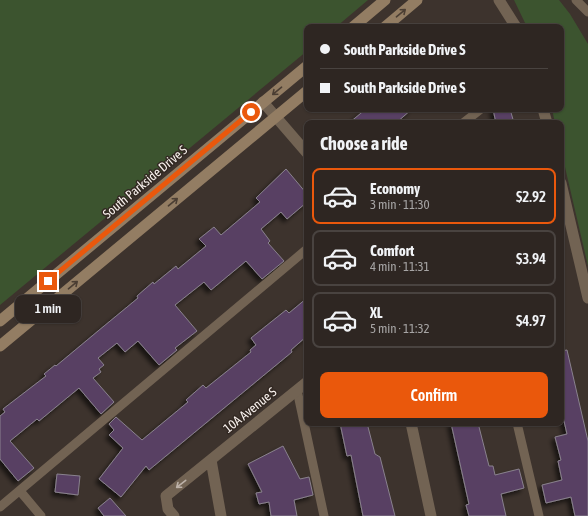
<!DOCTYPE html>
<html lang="en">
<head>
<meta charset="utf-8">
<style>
  body { margin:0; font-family:"Asap Condensed",sans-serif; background:#362e2a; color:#f1f3f6; height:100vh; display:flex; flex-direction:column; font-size:15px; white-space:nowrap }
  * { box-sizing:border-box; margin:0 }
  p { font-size:13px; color:#a7a5a5 }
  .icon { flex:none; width:22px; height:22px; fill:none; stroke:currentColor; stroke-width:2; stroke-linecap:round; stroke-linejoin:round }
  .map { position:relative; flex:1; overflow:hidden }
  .drawer { position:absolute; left:304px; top:120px; width:260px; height:306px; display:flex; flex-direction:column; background:#2e2622; border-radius:8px; box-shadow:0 1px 3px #0004,0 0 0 1px #494340 }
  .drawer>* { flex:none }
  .top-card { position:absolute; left:304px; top:24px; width:260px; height:88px; border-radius:8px; box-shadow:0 1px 3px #0004,0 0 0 1px #494340; display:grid; align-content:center; height:88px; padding:0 16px; background:#2e2622 }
  .end { position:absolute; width:18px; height:18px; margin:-9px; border:5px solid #ea580c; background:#fff; box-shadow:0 0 0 2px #fff }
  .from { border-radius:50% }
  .bubble { position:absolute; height:28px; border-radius:8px; background:#2e2622; box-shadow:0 1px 3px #0004,0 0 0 1px #494340; font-size:13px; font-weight:600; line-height:28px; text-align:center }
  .top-card b { display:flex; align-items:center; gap:14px; height:38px; font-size:15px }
  .top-card b+b { border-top:1px solid #494340 }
  .top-card i { width:10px; height:10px; background:#f1f3f6 }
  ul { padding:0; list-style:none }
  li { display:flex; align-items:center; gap:12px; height:56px; margin:0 8px 6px; padding:0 8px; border:2px solid #494340; border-radius:8px }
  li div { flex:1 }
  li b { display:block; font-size:15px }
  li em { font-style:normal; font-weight:600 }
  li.selected { border-color:#ea580c }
  li>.icon { width:36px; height:36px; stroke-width:1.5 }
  h2 { padding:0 16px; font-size:18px; line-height:48px }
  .button { display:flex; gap:8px; margin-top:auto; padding:8px 16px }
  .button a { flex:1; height:46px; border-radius:8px; background:#ea580c; color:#fff; font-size:16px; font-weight:600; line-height:46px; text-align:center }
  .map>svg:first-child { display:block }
</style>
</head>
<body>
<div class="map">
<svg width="588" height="516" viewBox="0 0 588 516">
  <defs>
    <filter id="shadow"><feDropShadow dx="-3.5" dy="3.5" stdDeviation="2" flood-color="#0009"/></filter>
  </defs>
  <rect width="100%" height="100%" fill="#3d332d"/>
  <path fill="#3c542f" d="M0,0H368L336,27H307V51L0,305Z
    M514,0H559L570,14L588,44V266L561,150V123H555L552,109H561V27H527Z"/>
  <path fill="#583f64" stroke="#89828d" filter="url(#shadow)" d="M366,109H412L396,123H349Z
    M493,109H510L514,123H496Z
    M286,169L307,194V202L287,219L281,212L261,229L270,241L268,243L284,261L262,279L246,261L211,290L204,282L175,305L197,331L175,348L177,350L159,365L138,341L125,352L117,343L98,358L104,365L99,369L101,372L93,378L114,402L101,414L79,388L39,421L37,419L10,441L34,468L18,481L0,459V416L5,412L3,409L46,376L44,374L55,365L56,366L98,331L138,298L137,296L153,282L154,284L176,266L178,269L206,246L199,239L214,227L221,235L260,202L256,198Z
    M307,298V336L291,350L292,352L149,470L146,466L121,497L99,479L123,448L109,435L114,430L109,424L116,417L142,440L188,402L186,400L203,385L206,388L251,352L250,350L256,345L251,338L286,310L289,313Z
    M567,350L588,441V516H575L571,497L546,503L542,485L562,480L558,461L561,460L555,437L567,434L561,408V351Z
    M340,423H367L375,454L380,457L395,516H363L351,455L347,456Z
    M451,423H478L489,466H493L495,475L519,469L524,488L501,494L506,516H469L466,505L469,504Z
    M283,446L300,479L309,477L313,495L294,500L297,516H271L269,502L259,504L256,493L262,492L248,464Z
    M57,474L80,476L78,495L55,492Z
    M110,498L126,516H104L98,508Z"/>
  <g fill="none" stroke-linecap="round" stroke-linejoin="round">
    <path stroke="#726353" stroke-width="9" d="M576,0L588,12
      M463,123L481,109
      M297,390L324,516
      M517,423L539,516
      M20,491L41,516
      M0,507L307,249"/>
    <path stroke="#726353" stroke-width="11" d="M499,0L516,27
      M263,102L307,153
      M543,109L547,123
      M561,183L588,298
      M411,423L431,516
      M211,460L221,516
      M174,516L168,509L166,496L307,382"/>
    <path stroke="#937d63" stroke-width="11" d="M353,27L385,0
      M385,27L417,0
      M0,321L307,66
      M0,346L307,91"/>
  </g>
  <defs><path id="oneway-shaft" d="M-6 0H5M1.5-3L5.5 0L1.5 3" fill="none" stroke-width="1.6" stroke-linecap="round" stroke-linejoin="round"/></defs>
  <g stroke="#4b3e33">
    <use href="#oneway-shaft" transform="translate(401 13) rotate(-40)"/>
    <use href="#oneway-shaft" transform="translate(277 91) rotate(140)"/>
    <use href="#oneway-shaft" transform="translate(173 202) rotate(-40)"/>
    <use href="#oneway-shaft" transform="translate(73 285) rotate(-40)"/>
  </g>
  <use stroke="#bdb2a9" href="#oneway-shaft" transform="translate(181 484) rotate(142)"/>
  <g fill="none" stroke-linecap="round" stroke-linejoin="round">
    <path stroke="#ea580c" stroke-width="5" d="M48,281L251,112"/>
  </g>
  <g text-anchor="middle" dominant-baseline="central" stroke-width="3" stroke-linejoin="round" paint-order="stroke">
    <g font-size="13" fill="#faf3ef" stroke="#332923">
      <text transform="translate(145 182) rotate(-40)">South Parkside Drive S</text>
      <text transform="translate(250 410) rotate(-39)">10A Avenue S</text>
    </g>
  </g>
</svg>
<i class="end from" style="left:251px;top:112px"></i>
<i class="end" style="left:48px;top:281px"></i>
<div class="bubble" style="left:15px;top:295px;width:66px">1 min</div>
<div class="top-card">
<b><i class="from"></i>South Parkside Drive S</b>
<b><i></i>South Parkside Drive S</b>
</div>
<section class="drawer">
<h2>Choose a ride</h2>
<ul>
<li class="selected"><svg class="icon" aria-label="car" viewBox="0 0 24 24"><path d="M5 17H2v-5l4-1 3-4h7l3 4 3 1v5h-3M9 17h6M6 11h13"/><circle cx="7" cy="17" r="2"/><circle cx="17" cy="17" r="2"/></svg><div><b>Economy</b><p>3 min · 11:30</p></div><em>$2.92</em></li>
<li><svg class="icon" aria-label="car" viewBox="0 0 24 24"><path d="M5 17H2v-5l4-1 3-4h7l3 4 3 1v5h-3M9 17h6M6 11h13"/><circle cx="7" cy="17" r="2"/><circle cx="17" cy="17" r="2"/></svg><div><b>Comfort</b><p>4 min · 11:31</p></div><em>$3.94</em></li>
<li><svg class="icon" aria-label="car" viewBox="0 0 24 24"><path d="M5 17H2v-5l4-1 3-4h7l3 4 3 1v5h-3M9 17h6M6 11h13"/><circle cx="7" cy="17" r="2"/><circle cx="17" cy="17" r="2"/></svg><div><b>XL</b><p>5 min · 11:32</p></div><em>$4.97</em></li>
</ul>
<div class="button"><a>Confirm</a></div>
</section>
</div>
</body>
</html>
